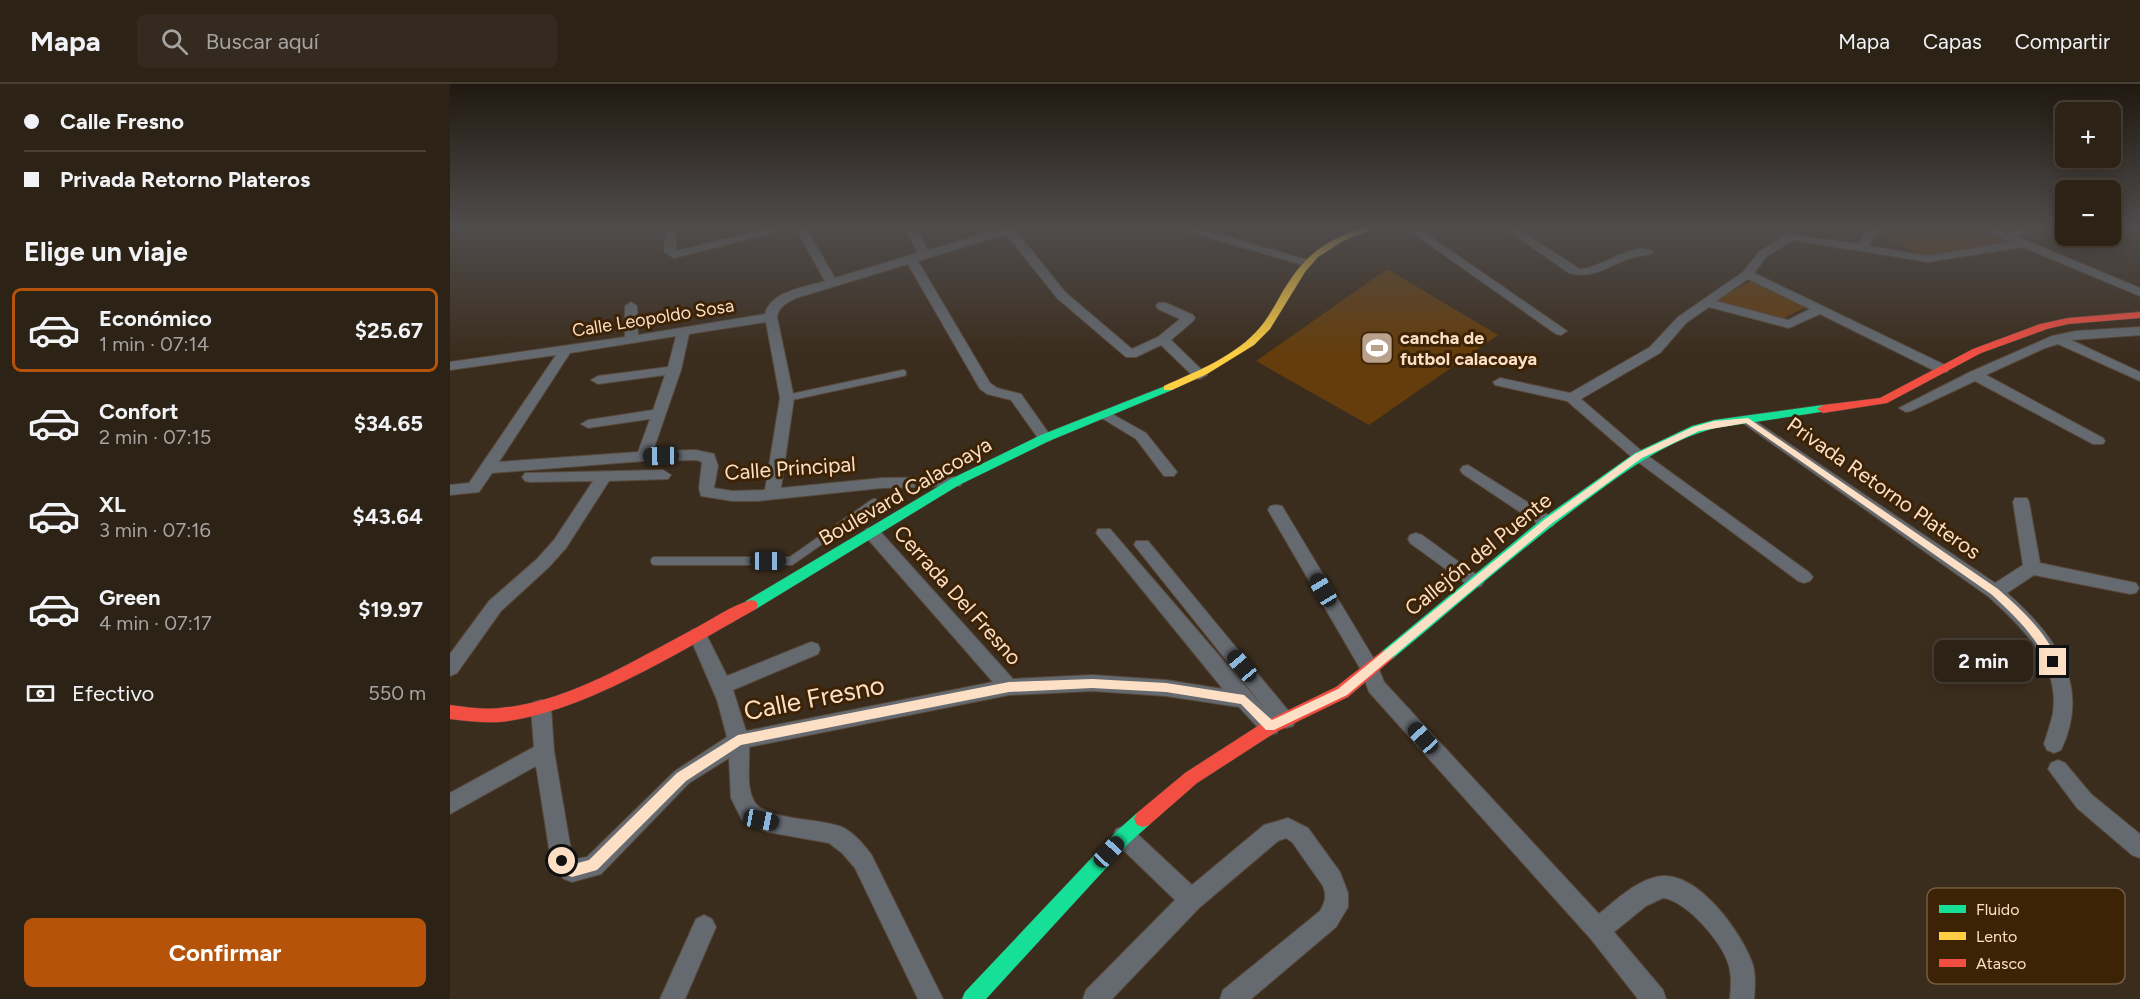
<!DOCTYPE html>
<html lang="es">
<head>
<meta charset="utf-8">
<style>
  body { margin:0; font-family:Figtree,sans-serif; background:#342a1f; color:#f1f3f6; height:100vh; display:flex; flex-direction:column; font-size:22px; white-space:nowrap }
  * { box-sizing:border-box; margin:0 }
  p { font-size:20px; color:#a6a4a1 }
  .icon { flex:none; width:33px; height:33px; fill:none; stroke:currentColor; stroke-width:2; stroke-linecap:round; stroke-linejoin:round }
  .map { position:relative; flex:1; overflow:hidden }
  .sheet { display:flex; flex-direction:column; background:#2c2216; width:450px }
  .sheet>* { flex:none }
  .hud { display:grid; align-content:center; height:132px; padding:0 24px; background:#2c2216 }
  .tools { position:absolute; left:1605px; top:18px; display:grid; gap:12px }
  .tools a { display:grid; place-items:center; width:66px; height:66px; border-radius:9px; background:#2c2216; box-shadow:0 3px 15px #0003,0 0 0 2px #483f35; font-size:30px }
  .end { position:absolute; width:27px; height:27px; margin:-14px; border:8px solid #fddfc5; background:#111; box-shadow:0 0 0 3px #111 }
  .from { border-radius:50% }
  .bubble { position:absolute; height:42px; border-radius:9px; background:#2c2216; box-shadow:0 3px 15px #0003,0 0 0 2px #483f35; font-size:20px; font-weight:700; line-height:42px; text-align:center }
  .car { position:absolute; width:18px; height:36px; margin:-18px -9px; border-radius:8px; box-shadow:0 0 4px 2px #0007; background:linear-gradient(#222 24%,#8ab4d8 0 40%,#222 0 76%,#8ab4d8 0 86%,#222 0) }
  .hud b { display:flex; align-items:center; gap:21px; height:57px; font-size:22px }
  .hud b+b { border-top:2px solid #483f35 }
  .hud i { width:15px; height:15px; background:#f1f3f6 }
  ul { padding:0; list-style:none }
  li { display:flex; align-items:center; gap:18px; height:84px; margin:0 12px 9px; padding:0 12px; border:3px solid transparent; border-radius:9px }
  li div { flex:1 }
  li b { display:block; font-size:22px }
  li em { font-style:normal; font-weight:700 }
  li.current { border-color:#b45309 }
  li>.icon { width:54px; height:54px; stroke-width:1.5 }
  h2 { padding:0 24px; font-size:27px; line-height:72px }
  .pay { display:flex; align-items:center; gap:15px; height:66px; padding:0 24px; font-size:22px }
  .pay p { margin-inline-start:auto }
  .button { display:flex; gap:12px; margin-top:auto; padding:12px 24px }
  .button a { flex:1; height:69px; border-radius:9px; background:#b45309; color:#fff; font-size:24px; font-weight:700; line-height:69px; text-align:center }
  header { display:flex; align-items:center; gap:36px; box-sizing:border-box; height:84px; padding:0 30px; background:#2c2216; border-bottom:2px solid #483f35 }
  header strong { font-size:28px }
  nav { display:flex; gap:33px; margin-inline-start:auto; font-size:21px }
  .search { width:420px; height:54px; background:#342a1f; display:flex; align-items:center; gap:15px; box-sizing:border-box; padding:0 21px; border-radius:9px; color:#a6a4a1; font-size:22px }
  main { display:flex; flex:1; min-height:0 }
  .map>svg:first-child { display:block }
</style>
</head>
<body>
<header>
<strong>Mapa</strong>
<div class="search"><svg class="icon" aria-label="search" viewBox="0 0 24 24"><circle cx="10" cy="10" r="6"/><path d="M15 15l6 6"/></svg>Buscar aquí</div>
<nav><a>Mapa</a><a>Capas</a><a>Compartir</a></nav>
</header>
<main>
<section class="sheet">
<div class="hud">
<b><i class="from"></i>Calle Fresno</b>
<b><i></i>Privada Retorno Plateros</b>
</div>
<h2>Elige un viaje</h2>
<ul>
<li class="current"><svg class="icon" aria-label="car" viewBox="0 0 24 24"><path d="M5 17H2v-5l4-1 3-4h7l3 4 3 1v5h-3M9 17h6M6 11h13"/><circle cx="7" cy="17" r="2"/><circle cx="17" cy="17" r="2"/></svg><div><b>Económico</b><p>1 min · 07:14</p></div><em>$25.67</em></li>
<li><svg class="icon" aria-label="car" viewBox="0 0 24 24"><path d="M5 17H2v-5l4-1 3-4h7l3 4 3 1v5h-3M9 17h6M6 11h13"/><circle cx="7" cy="17" r="2"/><circle cx="17" cy="17" r="2"/></svg><div><b>Confort</b><p>2 min · 07:15</p></div><em>$34.65</em></li>
<li><svg class="icon" aria-label="car" viewBox="0 0 24 24"><path d="M5 17H2v-5l4-1 3-4h7l3 4 3 1v5h-3M9 17h6M6 11h13"/><circle cx="7" cy="17" r="2"/><circle cx="17" cy="17" r="2"/></svg><div><b>XL</b><p>3 min · 07:16</p></div><em>$43.64</em></li>
<li><svg class="icon" aria-label="car" viewBox="0 0 24 24"><path d="M5 17H2v-5l4-1 3-4h7l3 4 3 1v5h-3M9 17h6M6 11h13"/><circle cx="7" cy="17" r="2"/><circle cx="17" cy="17" r="2"/></svg><div><b>Green</b><p>4 min · 07:17</p></div><em>$19.97</em></li>
</ul>
<div class="pay"><svg class="icon" aria-label="cash" viewBox="0 0 24 24"><path d="M3 7h18v10H3z"/><circle cx="12" cy="12" r="2"/></svg>Efectivo<p>550 m</p></div>
<div class="button"><a>Confirmar</a></div>
</section>
<div class="map">
<svg width="1690" height="915" viewBox="0 0 1690 915">
  <rect width="100%" height="100%" fill="#3b2d1e"/>
  <path fill="#653d0c" d="M1443,142H1530L1566,158L1476,173L1425,149Z
    M937,185L1048,251L919,341L806,277Z
    M1303,196L1356,223L1328,237L1263,218Z"/>
  <g fill="none" stroke-linecap="round" stroke-linejoin="round">
    <defs>
      <path id="lane-far1" d="M337,314L453,289"/>
      <path id="lane" d="M205,477H341L424,419"/>
      <path id="street" d="M216,142H226V167L328,142H355L385,194L468,169L454,142H464L478,166L560,142H576L566,147L615,208L682,265L708,253L730,235L708,225L706,222L708,219H716L743,231L745,234L743,237L721,256L757,291L750,295L745,294L711,261L686,273H676L607,214L556,150L468,177L540,299L547,304L571,310L602,354L600,357H590L561,316L537,310L530,305L458,180L346,214C337,219 329,222 327,233L344,314L331,404L432,394L505,393L510,394L513,398L510,402L432,404L308,417H282L251,412L249,404L252,378L246,376L194,377L42,389L29,408L0,411V401L19,399L106,271L0,286V278L175,253V222L181,218L187,222L188,251L315,230C320,207 356,203 375,197L345,143L224,174L214,168ZM316,238L330,314L315,406L282,407L264,404L268,382L264,370L246,366L203,367L231,286L239,250ZM226,252L218,283L148,292L141,296L148,300L215,291L203,326L138,336L131,340L138,344L200,335L188,368L49,378L120,269Z
        M725,142H741L861,177L863,179L857,182L853,181L726,144Z
        M953,142H965L1117,247L1111,251L1106,250Z
        M1051,142H1063L1130,185C1150,185 1186,155 1203,168L1201,170C1193,172 1185,172 1178,175C1157,183 1143,195 1119,189Z
        M1426,142H1438L1422,154L1419,162L1478,172L1561,158L1527,142H1541L1558,149L1574,142H1588L1568,153L1690,204V212L1573,163L1478,178L1343,156L1317,172L1304,189L1497,282L1499,285L1497,288H1487L1370,230L1339,244L1259,223L1236,239L1210,269L1131,315L1194,369L1360,489L1363,493L1360,497L1354,499L1348,497L1184,375L1117,317L1045,301L1043,298L1050,294L1120,309L1200,263L1228,233L1293,188L1309,168L1337,150L1409,160L1413,150ZM1298,195L1360,225L1338,236L1266,217Z
        M1690,243V251L1621,256L1690,288V297L1608,260L1595,264L1536,291L1653,354L1655,357L1653,360H1643L1525,297L1461,327L1456,328L1449,324L1520,288L1602,252L1626,247Z
        M655,326L696,349L724,384L727,388L724,392H714L686,355L650,333L648,330Z
        M1298,332L1545,499L1573,481L1563,418L1565,414H1577L1579,418L1590,479L1686,499L1689,504L1686,509L1680,510L1584,491L1557,509C1605,551 1642,601 1611,666L1604,669L1597,666L1594,660C1597,650 1601,639 1603,629C1610,579 1572,543 1539,513L1293,339L1291,336L1293,333Z
        M1018,381L1103,434L1105,438L1103,442H1091L1013,390L1010,386L1013,382Z
        M213,386L221,391L218,395L159,397L116,464L99,483L51,527L7,589L0,592V570L39,517L87,475L104,456L143,397L80,398L75,397L72,393L75,389Z
        M826,421L832,422L927,580L934,598L1149,830C1166,816 1189,794 1212,792C1249,789 1291,848 1302,878C1306,890 1305,903 1304,915H1280C1281,904 1282,893 1279,882C1273,859 1237,817 1213,814L1196,822L1164,848L1213,906L1216,915H1188L1140,854L919,608L911,586L818,426L820,422Z
        M422,443L428,445L563,595L642,591L716,596L773,605L646,449L648,445H660L816,626L684,461L686,457H698L846,636L843,642L836,644L829,642L827,649L820,651L813,649L789,623L716,612L642,607L559,611L299,663C300,680 296,700 303,715C312,738 371,733 394,744C405,750 413,760 421,770L493,915H468L405,784L392,769L379,759L317,748L292,736L281,714L279,674L239,699L151,790L122,798L114,795L104,784L101,777L86,682L0,730V709L84,663L81,624L84,618L91,616L98,618L101,624L104,667L122,772L126,775L137,773L225,687L277,653L267,616L239,551L242,546L248,544L254,546L277,592L361,558L368,560L370,565L368,570L283,606L296,647L543,598L416,453L414,449L416,445Z
        M966,449L972,451L1031,494L1034,498L1031,502L1025,504L1019,502L960,459L958,455L960,451Z
        M1608,676L1615,679L1641,710L1690,750V774L1682,771L1627,724L1598,685L1601,679Z
        M838,734L858,744L890,788L898,809V823L886,843L801,915H770L773,906L870,827C875,818 877,812 873,802L842,758L836,754L828,757L749,824L662,915H633L636,906L725,816L666,759L663,752L666,745L674,742L682,745L742,801L814,741Z
        M254,831L262,835L266,843L235,915H210L246,835Z"/>
      <path id="fast" d="M718,301L724,304L722,306L599,357L509,401L306,525H296L294,521L296,517L501,395L591,351Z
        M1373,321L1377,323L1379,325L1377,327L1265,344C1219,356 1180,384 1142,412C1072,463 1008,521 941,576L936,578L931,576L928,572L931,568L1092,435L1185,369L1242,342L1264,336Z
        M693,727L699,729L702,735L699,741L680,758L536,915H512L515,908L668,746L687,729Z"/>
      <path id="slow" d="M918,142H930L893,157L868,173L855,188L820,245L804,261L757,290L722,306H714V302C745,288 781,274 805,249C817,237 825,221 833,207C856,169 876,156 918,142Z"/>
      <path id="jam" d="M1690,228V234L1618,240L1597,245L1531,269L1437,319L1373,329L1367,325L1373,321L1430,314L1523,265L1590,240L1618,234Z
        M301,516L306,517L308,521L306,525C234,565 132,630 50,638C33,639 17,637 0,635V621C17,623 33,626 50,624C118,618 181,578 240,547C260,537 280,522 301,516Z
        M936,566L941,568L944,572L941,576L898,613L826,648L747,699L699,741L693,743L687,741L684,735L687,729L735,689L814,638L886,603L931,568Z"/>
    </defs>
    <use href="#lane-far1" stroke="#58493b" stroke-width="8"/>
    <use href="#lane" stroke="#58493b" stroke-width="10"/>
    <use href="#street" stroke="#58493b" stroke-width="2"/>
    <use href="#fast" stroke="#58493b" stroke-width="1"/>
    <use href="#slow" stroke="#58493b" stroke-width="1"/>
    <use href="#jam" stroke="#58493b" stroke-width="1"/>
    <use href="#lane-far1" stroke="#646a70" stroke-width="6"/>
    <use href="#lane" stroke="#646a70" stroke-width="8"/>
    <use href="#street" fill="#646a70" fill-rule="evenodd"/>
    <use href="#fast" fill="#16e098" fill-rule="evenodd"/>
    <use href="#slow" fill="#ffcf43" fill-rule="evenodd"/>
    <use href="#jam" fill="#f24e42" fill-rule="evenodd"/>
  </g>
  <linearGradient id="sky" x2="0" y2="1"><stop stop-color="#201910"/><stop offset="0.53" stop-color="#4f4c4c"/><stop offset="1" stop-color="#4f4c4c" stop-opacity="0"/></linearGradient>
  <rect width="1690" height="270" fill="url(#sky)"/>
  <path fill="#fddfc5" d="M1298,334L1548,505C1573,527 1595,547 1609,578L1607,581H1599C1584,550 1566,533 1541,510L1296,339L1249,347L1192,374L1101,440L897,611L824,646H816L791,620L716,608L642,604L559,608L291,661L236,697L147,786L122,793L117,791L105,777L107,772L112,771L124,780L139,776L227,689L288,651L559,598L642,595L716,599L794,611L822,636L888,605L1094,436L1185,370L1243,343L1264,337Z"/>
  <defs>
    <symbol id="stadium-square" viewBox="-11 -11 22 22"><rect x="-9" y="-9" width="18" height="18" rx="4" fill="#b9a18b" stroke="#3d2306"/><path d="M0-5a6.5 5 0 1 0 0 10a6.5 5 0 1 0 0-10ZM-3.5-1.8h7v3.6h-7Z" fill="#fff"/></symbol>
  </defs>
  <g fill-rule="evenodd">
    <use href="#stadium-square" x="908" y="245" width="38" height="38"/>
  </g>
  <g text-anchor="middle" dominant-baseline="central" stroke-width="6" stroke-linejoin="round" paint-order="stroke">
    <g font-size="18" fill="#fddfc5" stroke="#3d2306">
      <text transform="translate(203 234) rotate(-9)">Calle Leopoldo Sosa</text>
    </g>
    <g font-size="18" font-weight="bold" fill="#fddfc5" stroke="#3d2306" text-anchor="start">
      <text x="950" y="254">cancha de<tspan x="950" dy="21">futbol calacoaya</tspan></text>
    </g>
    <g font-size="21" fill="#fddfc5" stroke="#3d2306">
      <text transform="translate(340 384) rotate(-4)">Calle Principal</text>
      <text transform="translate(1434 404) rotate(35)">Privada Retorno Plateros</text>
      <text transform="translate(455 407) rotate(-30)">Boulevard Calacoaya</text>
      <text transform="translate(1028 470) rotate(-39)">Callejón del Puente</text>
      <text transform="translate(508 511) rotate(48)">Cerrada Del Fresno</text>
    </g>
    <g font-size="26" fill="#fddfc5" stroke="#3d2306">
      <text transform="translate(364 614) rotate(-11)">Calle Fresno</text>
    </g>
  </g>
  <rect x="1477" y="804" width="198" height="96" rx="9" fill="#3d2306" stroke="#775b3f" stroke-width="1.5"/>
  <rect x="1489" y="821" width="27" height="8" fill="#16e098"/>
  <rect x="1489" y="848" width="27" height="8" fill="#ffcf43"/>
  <rect x="1489" y="875" width="27" height="8" fill="#f24e42"/>
  <g font-size="16" fill="#fddfc5">
    <text x="1526" y="831">Fluido</text>
    <text x="1526" y="858">Lento</text>
    <text x="1526" y="885">Atasco</text>
  </g>
</svg>
<div class="tools">
<a>+</a>
<a>−</a>
</div>
<i class="end from" style="left:112px;top:777px"></i>
<i class="end" style="left:1603px;top:578px"></i>
<div class="bubble" style="left:1484px;top:556px;width:99px">2 min</div>
<i class="car" style="left:211px;top:372px;rotate:269deg"></i>
<i class="car" style="left:318px;top:477px;rotate:90deg"></i>
<i class="car" style="left:873px;top:506px;rotate:329deg"></i>
<i class="car" style="left:792px;top:582px;rotate:320deg"></i>
<i class="car" style="left:973px;top:654px;rotate:318deg"></i>
<i class="car" style="left:311px;top:736px;rotate:101deg"></i>
<i class="car" style="left:659px;top:768px;rotate:43deg"></i>
</div>
</main>
</body>
</html>
